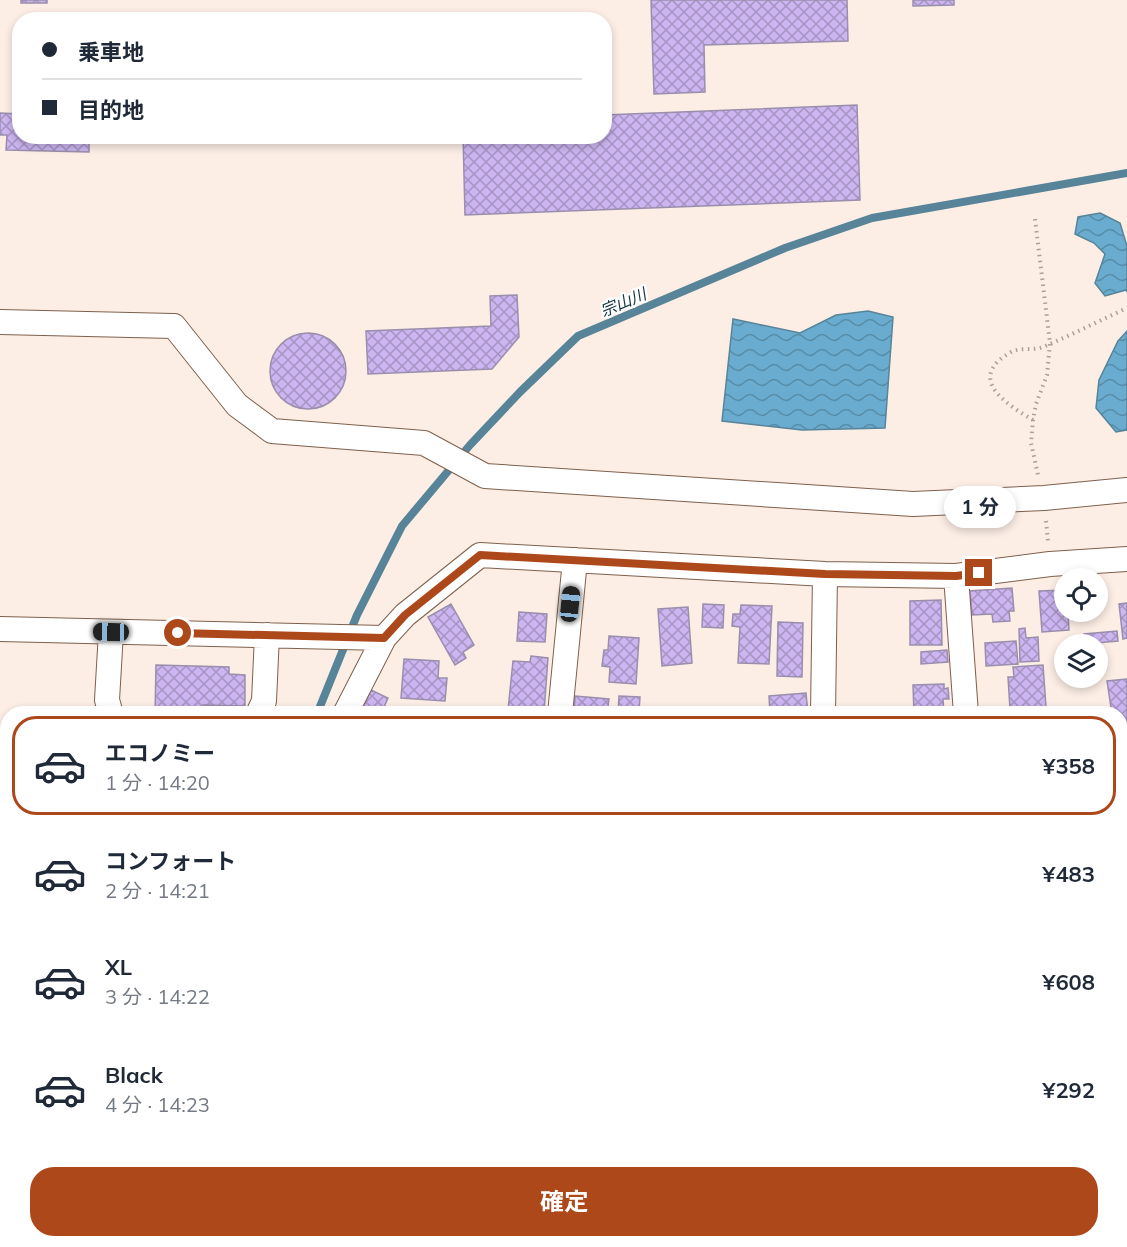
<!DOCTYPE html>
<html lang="ja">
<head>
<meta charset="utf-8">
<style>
  body { margin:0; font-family:Mulish,"Noto Sans JP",sans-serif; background:#f2f2f3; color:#1f2937; height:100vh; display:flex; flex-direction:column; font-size:22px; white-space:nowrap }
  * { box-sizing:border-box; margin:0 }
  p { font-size:20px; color:#747a83 }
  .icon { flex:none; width:33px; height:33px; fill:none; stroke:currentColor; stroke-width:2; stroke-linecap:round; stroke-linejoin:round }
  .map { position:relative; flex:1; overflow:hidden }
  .details { position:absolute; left:0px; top:706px; width:1128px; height:542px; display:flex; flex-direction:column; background:#fff; border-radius:24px 24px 0 0; box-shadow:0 3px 9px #0003 }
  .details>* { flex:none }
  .hud { position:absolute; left:12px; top:12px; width:600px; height:132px; border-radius:24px; box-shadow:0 3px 9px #0003; display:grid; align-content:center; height:132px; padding:0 30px; background:#fff }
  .buttons { position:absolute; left:1054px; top:568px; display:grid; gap:12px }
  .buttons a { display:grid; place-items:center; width:54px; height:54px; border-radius:50%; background:#fff; box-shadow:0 3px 9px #0003; font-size:30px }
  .end { position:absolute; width:27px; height:27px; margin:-14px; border:8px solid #ad481b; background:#fff; box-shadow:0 0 0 3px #fff }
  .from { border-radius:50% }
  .bubble { position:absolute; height:42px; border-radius:21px; background:#fff; box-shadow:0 3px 9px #0003; font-size:20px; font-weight:700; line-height:42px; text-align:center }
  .car { position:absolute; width:18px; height:36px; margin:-18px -9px; border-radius:8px; box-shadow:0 0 4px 2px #0007; background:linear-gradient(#222 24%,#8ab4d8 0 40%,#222 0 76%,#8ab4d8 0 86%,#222 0) }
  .hud b { display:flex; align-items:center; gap:21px; height:57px; font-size:22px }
  .hud b+b { border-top:2px solid #e0e1e3 }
  .hud i { width:15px; height:15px; background:#1f2937 }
  ul { padding:10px 0 0; list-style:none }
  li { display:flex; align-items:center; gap:18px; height:99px; margin:0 12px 9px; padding:0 18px; border:3px solid transparent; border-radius:24px }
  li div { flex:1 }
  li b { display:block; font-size:22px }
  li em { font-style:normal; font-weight:700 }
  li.on { border-color:#ad481b }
  li>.icon { width:54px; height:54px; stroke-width:1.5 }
  .cta { display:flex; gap:12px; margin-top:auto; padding:12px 30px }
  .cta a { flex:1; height:69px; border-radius:24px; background:#ad481b; color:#fff; font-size:24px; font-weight:700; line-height:69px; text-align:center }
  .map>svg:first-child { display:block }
</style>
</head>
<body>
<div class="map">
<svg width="1127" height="1247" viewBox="0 0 1127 1247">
  <defs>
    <pattern id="water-waves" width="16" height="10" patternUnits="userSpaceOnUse" patternTransform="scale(1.5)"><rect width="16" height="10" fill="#69accf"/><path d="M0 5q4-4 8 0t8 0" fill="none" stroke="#578ca7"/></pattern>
    <pattern id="building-cross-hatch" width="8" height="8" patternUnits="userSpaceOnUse" patternTransform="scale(1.5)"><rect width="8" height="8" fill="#ccb5f0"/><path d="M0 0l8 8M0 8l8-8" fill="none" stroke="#a693c2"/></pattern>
  </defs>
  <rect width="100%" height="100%" fill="#fceee5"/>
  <path fill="#afc896" d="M0,1197L7,1198L8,1240L35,1241L34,1247H0Z"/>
  <path fill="url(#water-waves)" stroke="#588499" stroke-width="1.5" d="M1100,213L1120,223L1127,246V292L1126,290L1105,296L1095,283L1105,254L1094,243L1075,234L1078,217Z
    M868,311L893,317L885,428L802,430L722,421L733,319L800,333L836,315Z
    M1127,331V430L1116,432L1096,408L1099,380L1118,341Z"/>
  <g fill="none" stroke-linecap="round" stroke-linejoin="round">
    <path stroke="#588499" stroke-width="8" d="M317,714L357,615L402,526L470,445L520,392L578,336L785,248L872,218L1127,173
      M0,1023L8,1020"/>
  </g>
  <path fill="url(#building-cross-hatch)" stroke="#9a8ead" stroke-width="1.5" d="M21,0H47V3H21Z
    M651,0H847L848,41L704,45L705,92L654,94Z
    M913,0H954V5L913,6Z
    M857,105L860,200L465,215L463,136H604V115Z
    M0,113L20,114V136H89V152L6,150L7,135H0Z
    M517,295L519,337L492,369L368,374L366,331L491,326L490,296Z
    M270 371a38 38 0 1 1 76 0a38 38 0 1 1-76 0Z
    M1012,588L1014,611H1009L1010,621L993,622L992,614L972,615L970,591Z
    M1065,590V612H1068L1069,630L1042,632L1039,591Z
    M941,600L942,645H910V601Z
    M1127,603V638L1123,639L1119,604Z
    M451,604L474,645L463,652L466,658L455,665L428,617Z
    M703,604L724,605L723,628L702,627Z
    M741,605L772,606L769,664L738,663L740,627L732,626L733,614H740Z
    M688,607L692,663L662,666L658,609Z
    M519,612L547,614L545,642L517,641Z
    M1072,612H1085V619L1073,620Z
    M778,622L803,623L802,677L777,676Z
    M1025,628L1026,638L1038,637L1039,661L1020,662L1019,629Z
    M1117,631L1118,641L1085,644L1084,634Z
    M609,636L639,638L636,684L609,682L610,667L602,666L604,650H608Z
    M1016,641L1018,664L986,666L985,643Z
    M947,650L948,662L921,664V652Z
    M531,656L548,658L544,713L508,710L513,661L530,662Z
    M404,659L439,661L438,678H447L445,701L401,698Z
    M156,665L229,667V674L245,675V706L203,705V714H155Z
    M1043,665L1046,707L1010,709L1008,677H1014L1013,667Z
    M1127,679V729L1120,730V714H1112L1107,681Z
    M944,684V689L948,688L949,699H943L944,714H949H914L913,685Z
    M371,690L388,698L381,714H360Z
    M806,693L808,714H770L769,696Z
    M575,696L609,699L607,714H574Z
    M619,696L640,697L639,711H644V714H618Z
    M0,915H8V943H0Z
    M1120,1144H1127V1199H1120Z
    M1123,1213H1127V1246L1124,1247Z
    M92,1240H133V1247H92Z
    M186,1240H207L206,1247H185Z
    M716,1240H743V1247H716Z
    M756,1240H790V1245L756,1247Z
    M858,1240H895L896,1247H859Z
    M980,1240L981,1247H953V1242Z
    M1016,1240L1051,1241L1052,1247H1016Z"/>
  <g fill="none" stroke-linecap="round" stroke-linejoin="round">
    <defs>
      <path id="minor" d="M0,322L174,326L237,405L272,431L424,443L485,476L913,504L1044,498L1127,490
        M956,576L966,714
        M0,629L384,638
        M111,632L107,700L111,714
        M258,714L264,701L267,635
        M345,714L384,638L405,615L480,555L825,574L956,576L1050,564L1127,559
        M560,714L575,560
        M823,714L825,574
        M0,1067L8,1064
        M806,1240V1247
        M997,1240L998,1247
        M229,1247L230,1240
        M570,1247L578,1240"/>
    </defs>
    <use href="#minor" stroke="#7d604c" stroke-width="26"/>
    <path stroke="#ad9f96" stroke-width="4" stroke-dasharray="1.5 4.5" stroke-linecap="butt" d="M1035,219L1050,343L1047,375L1036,404L1033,420L1031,443L1038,475
      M1033,420C1006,404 965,378 1011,352C1020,347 1033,351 1043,347C1071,335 1099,321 1127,308
      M1046,521L1048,541"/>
    <use href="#minor" stroke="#fff" stroke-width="24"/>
    <defs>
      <path id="rail" d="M1120,823L1127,821
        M461,1247L466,1240"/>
    </defs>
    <use href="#rail" stroke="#7f7269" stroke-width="7"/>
    <use href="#rail" stroke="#fefefe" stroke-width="4.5" stroke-dasharray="14" stroke-linecap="butt"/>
  </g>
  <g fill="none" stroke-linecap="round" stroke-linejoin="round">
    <path stroke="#ad481b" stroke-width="8" d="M178,633L384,638L405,615L480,555L825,574L956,576L979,573"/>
  </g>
  <g text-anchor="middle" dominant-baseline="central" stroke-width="4.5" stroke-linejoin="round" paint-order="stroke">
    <g font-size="16" font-style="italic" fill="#133241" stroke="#fefefe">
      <text transform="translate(623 302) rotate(-23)">宗山川</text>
    </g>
  </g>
</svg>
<div class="buttons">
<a><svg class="icon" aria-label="locate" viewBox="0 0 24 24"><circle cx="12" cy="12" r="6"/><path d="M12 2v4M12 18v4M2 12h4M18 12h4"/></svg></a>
<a><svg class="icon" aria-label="layers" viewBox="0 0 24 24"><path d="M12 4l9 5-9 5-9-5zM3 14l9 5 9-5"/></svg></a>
</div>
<i class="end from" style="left:178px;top:633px"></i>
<i class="end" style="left:979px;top:573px"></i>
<div class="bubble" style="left:944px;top:486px;width:72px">1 分</div>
<i class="car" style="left:570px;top:604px;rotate:6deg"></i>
<i class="car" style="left:111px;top:632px;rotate:271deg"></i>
<div class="hud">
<b><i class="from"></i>乗車地</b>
<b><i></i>目的地</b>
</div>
<section class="details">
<ul>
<li class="on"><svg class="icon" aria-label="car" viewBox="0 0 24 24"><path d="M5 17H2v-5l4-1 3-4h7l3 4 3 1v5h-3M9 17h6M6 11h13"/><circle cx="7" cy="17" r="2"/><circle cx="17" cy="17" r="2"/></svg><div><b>エコノミー</b><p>1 分 · 14:20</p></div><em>¥358</em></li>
<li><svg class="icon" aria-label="car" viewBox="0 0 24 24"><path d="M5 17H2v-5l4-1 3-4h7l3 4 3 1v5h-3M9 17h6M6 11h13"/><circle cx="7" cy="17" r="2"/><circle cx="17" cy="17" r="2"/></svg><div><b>コンフォート</b><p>2 分 · 14:21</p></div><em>¥483</em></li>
<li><svg class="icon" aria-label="car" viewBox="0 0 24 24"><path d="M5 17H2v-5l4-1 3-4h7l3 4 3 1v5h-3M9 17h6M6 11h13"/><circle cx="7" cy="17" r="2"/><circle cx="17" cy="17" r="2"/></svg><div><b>XL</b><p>3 分 · 14:22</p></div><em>¥608</em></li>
<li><svg class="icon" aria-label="car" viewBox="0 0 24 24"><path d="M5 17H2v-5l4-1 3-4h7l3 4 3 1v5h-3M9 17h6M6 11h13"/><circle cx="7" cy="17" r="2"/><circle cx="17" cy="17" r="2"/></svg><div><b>Black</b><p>4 分 · 14:23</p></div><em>¥292</em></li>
</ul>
<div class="cta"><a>確定</a></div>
</section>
</div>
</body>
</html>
